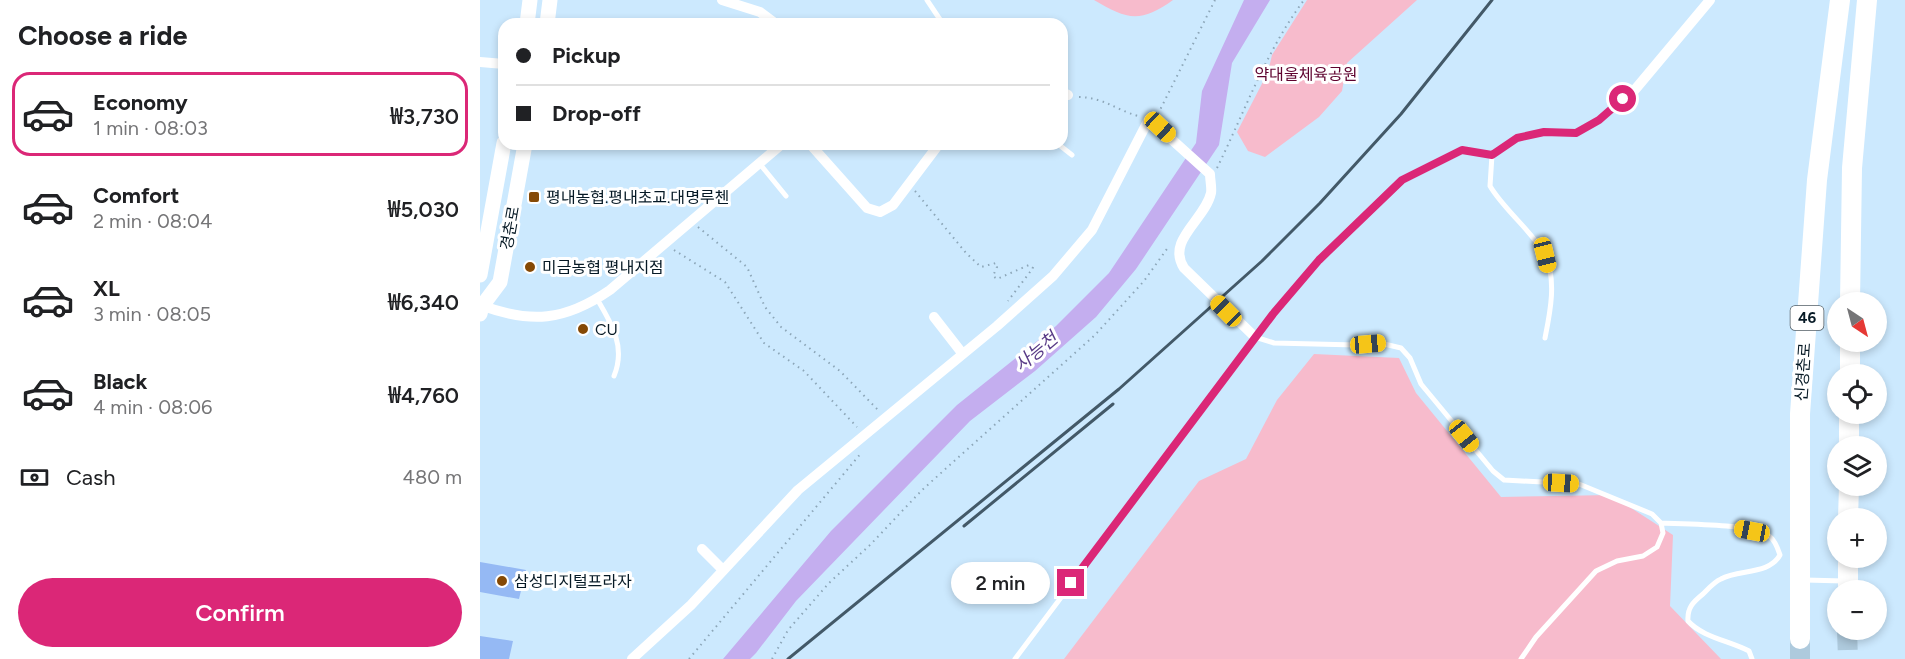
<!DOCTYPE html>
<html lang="en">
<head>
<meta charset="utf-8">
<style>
  body { margin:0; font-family:Figtree,"Noto Sans KR",sans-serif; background:#f6f6f6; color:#202124; height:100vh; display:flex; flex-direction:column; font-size:22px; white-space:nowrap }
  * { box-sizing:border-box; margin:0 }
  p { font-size:20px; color:#757577 }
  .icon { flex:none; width:33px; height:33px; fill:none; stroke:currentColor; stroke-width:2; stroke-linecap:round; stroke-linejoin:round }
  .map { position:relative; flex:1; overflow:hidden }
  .panel { display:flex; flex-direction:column; background:#fff; width:480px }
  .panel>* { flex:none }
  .hud { position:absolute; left:18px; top:18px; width:570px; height:132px; border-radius:18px; box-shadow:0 3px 9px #0003; display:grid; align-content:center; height:132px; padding:0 18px; background:#fff }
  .needle { width:39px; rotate:144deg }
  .buttons { position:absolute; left:1347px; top:292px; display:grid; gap:12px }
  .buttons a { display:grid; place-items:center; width:60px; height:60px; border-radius:50%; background:#fff; box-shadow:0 3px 9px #0003; font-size:30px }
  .end { position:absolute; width:27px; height:27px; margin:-14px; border:8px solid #db2777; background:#fff; box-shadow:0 0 0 3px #fff }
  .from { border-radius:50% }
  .bubble { position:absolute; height:42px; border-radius:21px; background:#fff; box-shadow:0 3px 9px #0003; font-size:20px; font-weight:600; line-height:42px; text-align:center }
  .car { position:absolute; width:18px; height:36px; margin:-18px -9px; border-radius:8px; box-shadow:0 0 4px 2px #0007; background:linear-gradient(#f5c518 24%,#345 0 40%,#f5c518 0 76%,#345 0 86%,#f5c518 0) }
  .hud b { display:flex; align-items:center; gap:21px; height:57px; font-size:22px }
  .hud b+b { border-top:2px solid #e0e0e0 }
  .hud i { width:15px; height:15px; background:#202124 }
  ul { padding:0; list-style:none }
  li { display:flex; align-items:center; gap:18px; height:84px; margin:0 12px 9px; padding:0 6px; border:3px solid transparent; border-radius:18px }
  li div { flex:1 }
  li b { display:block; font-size:22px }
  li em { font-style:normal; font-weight:600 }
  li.selected { border-color:#db2777 }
  li>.icon { width:54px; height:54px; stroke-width:1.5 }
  h2 { padding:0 18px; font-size:27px; line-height:72px }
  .pay { display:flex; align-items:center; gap:15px; height:66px; padding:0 18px; font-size:22px }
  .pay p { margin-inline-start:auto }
  .action { display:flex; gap:12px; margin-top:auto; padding:12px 18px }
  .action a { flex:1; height:69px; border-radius:36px; background:#db2777; color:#fff; font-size:24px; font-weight:600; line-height:69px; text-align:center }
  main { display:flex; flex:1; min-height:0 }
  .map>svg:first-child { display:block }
</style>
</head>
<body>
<main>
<section class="panel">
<h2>Choose a ride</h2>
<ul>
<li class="selected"><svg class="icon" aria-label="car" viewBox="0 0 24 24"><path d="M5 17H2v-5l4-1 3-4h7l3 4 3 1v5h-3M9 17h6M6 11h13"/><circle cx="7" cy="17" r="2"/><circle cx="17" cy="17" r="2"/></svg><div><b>Economy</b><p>1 min · 08:03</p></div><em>₩3,730</em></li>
<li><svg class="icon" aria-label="car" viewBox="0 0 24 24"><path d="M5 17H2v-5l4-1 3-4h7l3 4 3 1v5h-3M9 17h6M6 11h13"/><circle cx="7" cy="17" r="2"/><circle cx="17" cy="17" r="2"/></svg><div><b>Comfort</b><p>2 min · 08:04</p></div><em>₩5,030</em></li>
<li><svg class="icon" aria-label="car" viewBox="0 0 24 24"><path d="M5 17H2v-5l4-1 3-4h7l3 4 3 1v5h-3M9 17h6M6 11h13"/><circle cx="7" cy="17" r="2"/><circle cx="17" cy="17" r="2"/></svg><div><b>XL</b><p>3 min · 08:05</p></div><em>₩6,340</em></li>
<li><svg class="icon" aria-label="car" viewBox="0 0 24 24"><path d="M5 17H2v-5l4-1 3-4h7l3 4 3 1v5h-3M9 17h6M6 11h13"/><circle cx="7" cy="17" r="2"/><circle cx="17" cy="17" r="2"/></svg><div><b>Black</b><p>4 min · 08:06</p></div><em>₩4,760</em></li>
</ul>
<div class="pay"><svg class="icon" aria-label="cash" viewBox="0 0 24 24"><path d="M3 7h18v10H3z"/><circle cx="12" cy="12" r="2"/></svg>Cash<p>480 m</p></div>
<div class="action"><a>Confirm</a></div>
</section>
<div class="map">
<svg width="1425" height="659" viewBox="0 0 1425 659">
  <rect width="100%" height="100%" fill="#cce9fe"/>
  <path fill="#f7bbcc" d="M614,0H693C660,24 646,19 614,0Z
    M827,0H937L867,63L862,91L839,117L785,157L768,151L757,132L788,72L792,55Z
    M834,354L919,358L936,393L1021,497L1131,495L1193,535L1190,606L1241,659H584L719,481L766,459L797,400Z"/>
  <path fill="#c4aeef" d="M764,0H790L752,63L739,145L656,269L616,317L555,371L490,421L316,601L276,653L270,659H243L351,531L477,405L576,326L629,273L716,143L722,91Z"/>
  <path fill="#95b9f4" d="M0,562L46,570L39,599L0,592Z
    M0,636L33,641L29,659H0Z"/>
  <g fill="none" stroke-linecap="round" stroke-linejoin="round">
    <path stroke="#aecadd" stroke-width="20" stroke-dasharray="20 10" stroke-linecap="butt" d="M1367,630L1368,659
      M1320,639V659"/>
    <path stroke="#8ca6b8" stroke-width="2" stroke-dasharray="1.5 4.5" stroke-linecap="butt" d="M599,97C625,98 634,109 658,116
      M678,114L735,0
      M737,168C765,111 786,51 824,0
      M435,191L486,253L501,267L516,263L517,267L513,276L517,279L549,265L553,268L528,301
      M218,227L267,267L285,307L301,327L360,371L398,410
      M194,250L245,282L284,343L324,371L377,427
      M209,659L382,452
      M292,659L308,630L349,583L391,544L442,490L615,335L664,281L689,246"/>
    <path stroke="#fff" stroke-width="5" d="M447,0L463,24
      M578,144L592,155
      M1012,155L1010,186C1024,210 1054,233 1065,255C1077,280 1070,313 1065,338
      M279,163L306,196
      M117,299C132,324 146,347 134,376
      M775,337L794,343L876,345L900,343L921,348L930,358L941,384L1013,471L1024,480L1099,484L1172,514L1181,523C1203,524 1271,524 1288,535C1295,540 1297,547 1300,555C1289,575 1259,569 1241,579C1234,582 1228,589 1223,594C1213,602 1207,608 1208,621C1222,637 1250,641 1269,651L1272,659
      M1325,580L1364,581
      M535,659L793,314L839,260L922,180L982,150L1012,155L1037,138L1064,132L1096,133L1119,120L1152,92
      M1041,659L1056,637L1116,571L1137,561L1163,556L1177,547L1183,533L1181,523"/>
    <path stroke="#fff" stroke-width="10" d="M242,0L280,12L296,24
      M0,62L24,64
      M582,92L588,95
      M1153,92L1230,0
      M330,144L387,208L400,212L413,205L459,144
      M0,305C51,324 85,321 130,290L302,144
      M454,317L482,353
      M222,549L243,570
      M152,659L211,605L318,490L517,326L573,276L612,230L669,119L730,174C730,180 732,188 731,193C725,220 686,240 704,268L775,337"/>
    <path stroke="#fff" stroke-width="15" d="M47,24L50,0
      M67,24L70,0
      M0,275L24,143
      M0,314L2,306L20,282L45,144"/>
    <path stroke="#fff" stroke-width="20" d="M1370,303L1372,168L1387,0
      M1370,375V342
      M1369,447V414
      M1368,519L1369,486
      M1368,591V558
      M1320,639V414L1337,180L1360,0"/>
    <path stroke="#435968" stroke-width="3" d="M484,526L633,404
      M308,659L639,389L782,261L840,203L921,114L1012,0"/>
  </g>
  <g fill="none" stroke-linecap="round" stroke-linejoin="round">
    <path stroke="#db2777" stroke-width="8" d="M591,583L793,314L839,260L922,180L982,150L1012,155L1037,138L1064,132L1096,133L1119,120L1143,99"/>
  </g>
  <g fill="#854905" stroke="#fff" stroke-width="2">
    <rect x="48" y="191" width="12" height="12" rx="3"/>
    <circle cx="50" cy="267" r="6"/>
    <circle cx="103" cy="329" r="6"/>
    <circle cx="22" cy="581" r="6"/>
  </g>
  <g text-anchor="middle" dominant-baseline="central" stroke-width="6" stroke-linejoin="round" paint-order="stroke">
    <rect fill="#fff" stroke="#515e66" stroke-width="1.5" x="1310.5" y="306" width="33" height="24" rx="4.5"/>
    <g font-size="15" font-weight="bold" fill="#061925">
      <text x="1327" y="318">46</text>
    </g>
    <g font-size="16" fill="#5e032f" stroke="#fff">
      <text x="826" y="74">약대울체육공원</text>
    </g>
    <g font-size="16" fill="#061925" stroke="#fff" text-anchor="start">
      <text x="66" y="197">평내농협.평내초교.대명루첸</text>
      <text x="62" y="267">미금농협 평내지점</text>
      <text x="115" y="329">CU</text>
      <text x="34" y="581">삼성디지털프라자</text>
    </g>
    <g font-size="16" fill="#061925" stroke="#fff">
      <text transform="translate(30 228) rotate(-80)">경춘로</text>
      <text transform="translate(1323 372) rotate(-86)">신경춘로</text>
    </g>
    <g font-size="18" font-style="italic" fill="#593b87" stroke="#fff">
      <text transform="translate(556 352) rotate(-40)">사능천</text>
    </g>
  </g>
</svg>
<div class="buttons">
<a><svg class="needle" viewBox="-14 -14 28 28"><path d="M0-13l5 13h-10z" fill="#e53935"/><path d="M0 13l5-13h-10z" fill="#757577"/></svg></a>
<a><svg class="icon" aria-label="locate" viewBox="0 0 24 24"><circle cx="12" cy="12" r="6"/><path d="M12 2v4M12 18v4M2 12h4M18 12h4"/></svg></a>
<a><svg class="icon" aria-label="layers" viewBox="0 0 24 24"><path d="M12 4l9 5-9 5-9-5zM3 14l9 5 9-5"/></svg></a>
<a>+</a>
<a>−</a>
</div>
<i class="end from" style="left:1143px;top:99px"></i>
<i class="end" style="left:591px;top:583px"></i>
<div class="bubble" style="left:471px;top:562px;width:99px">2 min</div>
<i class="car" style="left:680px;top:127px;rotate:133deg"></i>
<i class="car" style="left:1065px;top:255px;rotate:166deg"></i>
<i class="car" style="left:746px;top:311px;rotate:315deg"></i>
<i class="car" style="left:888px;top:344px;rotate:85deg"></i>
<i class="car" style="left:984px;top:436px;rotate:141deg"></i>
<i class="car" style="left:1081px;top:483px;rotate:93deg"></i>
<i class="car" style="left:1272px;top:531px;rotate:281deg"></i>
<div class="hud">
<b><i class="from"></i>Pickup</b>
<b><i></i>Drop-off</b>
</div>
</div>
</main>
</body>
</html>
